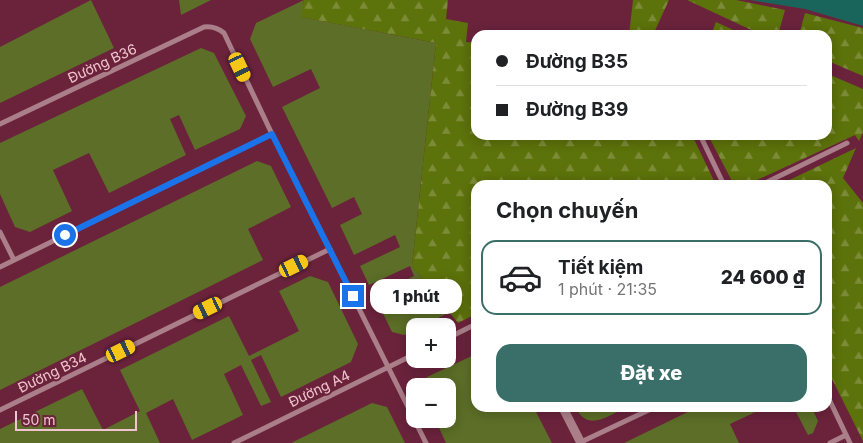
<!DOCTYPE html>
<html lang="vi">
<head>
<meta charset="utf-8">
<style>
  body { margin:0; font-family:Inter,sans-serif; background:#f2f2f2; color:#202124; height:100vh; display:flex; flex-direction:column; font-size:19px; white-space:nowrap }
  * { box-sizing:border-box; margin:0 }
  p { font-size:16px; color:#757577 }
  .icon { flex:none; width:28px; height:28px; fill:none; stroke:currentColor; stroke-width:2; stroke-linecap:round; stroke-linejoin:round }
  .map { position:relative; flex:1; overflow:hidden }
  .details { position:absolute; left:471px; top:180px; width:361px; height:232px; display:flex; flex-direction:column; background:#fff; border-radius:15px; box-shadow:0 2px 12px #0003 }
  .details>* { flex:none }
  .banner { position:absolute; left:471px; top:30px; width:361px; height:110px; border-radius:15px; box-shadow:0 2px 12px #0003; display:grid; align-content:center; height:110px; padding:0 25px; background:#fff }
  .tools { position:absolute; left:406px; top:318px; display:grid; gap:10px }
  .tools a { display:grid; place-items:center; width:50px; height:50px; border-radius:10px; background:#fff; box-shadow:0 2px 12px #0003; font-size:25px }
  .scale { position:absolute; left:15px; bottom:12px; width:122px; box-sizing:border-box; padding-left:5px; border:2px solid #f1c5cf; border-top:0; font-size:14px; line-height:18px; white-space:nowrap; color:#f1c5cf; -webkit-text-stroke:4px #6b233c; paint-order:stroke }
  .end { position:absolute; width:22px; height:22px; margin:-11px; border:6px solid #1a73e8; background:#fff; box-shadow:0 0 0 2px #fff }
  .from { border-radius:50% }
  .bubble { position:absolute; height:35px; border-radius:15px; background:#fff; box-shadow:0 2px 12px #0003; font-size:16px; font-weight:800; line-height:35px; text-align:center }
  .car { position:absolute; width:15px; height:30px; margin:-15px -8px; border-radius:6px; box-shadow:0 0 4px 1px #0007; background:linear-gradient(#f5c518 24%,#345 0 40%,#f5c518 0 76%,#345 0 86%,#f5c518 0) }
  .banner b { display:flex; align-items:center; gap:18px; height:48px; font-size:19px }
  .banner b+b { border-top:1px solid #e0e0e0 }
  .banner i { width:12px; height:12px; background:#202124 }
  ul { padding:0; list-style:none }
  li { display:flex; align-items:center; gap:15px; height:75px; margin:0 10px 8px; padding:0 15px; border:2px solid transparent; border-radius:15px }
  li div { flex:1 }
  li b { display:block; font-size:19px }
  li em { font-style:normal; font-weight:800 }
  li.on { border-color:#3a6f69 }
  li>.icon { width:45px; height:45px; stroke-width:1.5 }
  h2 { padding:0 25px; font-size:22px; line-height:60px }
  .button { display:flex; gap:10px; margin-top:auto; padding:10px 25px }
  .button a { flex:1; height:58px; border-radius:15px; background:#3a6f69; color:#fff; font-size:20px; font-weight:800; line-height:58px; text-align:center }
  .map>svg:first-child { display:block }
</style>
</head>
<body>
<div class="map">
<svg width="863" height="443" viewBox="0 0 863 443">
  <defs>
    <pattern id="forest-firs" width="22" height="20" patternUnits="userSpaceOnUse" patternTransform="scale(1.25)"><rect width="22" height="20" fill="#5c720a"/><path d="M5 1l3.5 6h-7zM16 11l3.5 6h-7z" fill="#7c8b38"/></pattern>
  </defs>
  <rect width="100%" height="100%" fill="#6b233c"/>
  <path fill="#5c6e27" d="M91,0L114,48L0,103V47Z
    M179,0H211L181,15Z
    M304,0L302,17L436,43L412,266L450,312L422,326H415V330L404,335L392,332L374,295L414,276L410,266L369,285L360,266L400,247L395,235L354,255L340,225L362,214L354,197L332,208L282,107L320,88L311,69L273,87L250,39L256,23Z
    M201,48L214,53L246,116L240,129L195,150L179,115L170,119L186,155L109,193L89,153L53,170L72,211L30,232L15,227L0,194V143Z
    M257,161L271,166L291,207L248,229L263,260L0,390V287Z
    M310,276L328,282L358,344L351,362L281,397L261,355L251,360L271,402L261,406L241,365L224,374L243,415L192,440L173,399L146,413L160,443H0V429L82,389L103,430L140,411L120,370L229,316L249,356L299,331L279,291Z
    M476,354V408H534L552,443H446L435,419H448V386H424L427,377Z
    M372,403L387,407L405,443H291Z
    M576,408H625C607,416 588,432 576,408Z
    M696,408H764L730,424L739,443H624Z
    M794,408H812L818,421L813,433L808,435Z"/>
  <path fill="url(#forest-firs)" d="M304,0H448L446,19L468,23L466,42L476,43V135H692L716,185H476V314L458,323L412,266L436,43L301,17Z
    M633,0H669L653,35H629Z
    M687,0H736L785,10L778,35H762Z
    M805,13L863,28V76L828,61V35H799Z
    M716,22L744,35H711Z
    M828,74L863,89V132L859,141L855,135L746,185H734L708,135H828Z
    M856,148L843,178L863,203V441L828,371V185H779Z"/>
  <path fill="#1a655b" d="M750,0H863V26L805,9Z"/>
  <g fill="none" stroke-linecap="round" stroke-linejoin="round">
    <path stroke="#aa7f8a" stroke-width="5" d="M0,124L204,27C212,26 218,28 224,33L272,134L426,443
      M700,135L724,185
      M761,185L847,143
      M0,232L14,260
      M0,267L272,134
      M448,338L476,324
      M828,397L850,443
      M0,410L330,249
      M581,442L653,408
      M234,443L415,354
      M830,443L846,435"/>
    <path stroke="#aa7f8a" stroke-width="9" d="M563,408L581,443"/>
  </g>
  <g fill="none" stroke-linecap="round" stroke-linejoin="round">
    <path stroke="#1a73e8" stroke-width="6" d="M65,235L272,134L353,296"/>
  </g>
  <g text-anchor="middle" dominant-baseline="central" stroke-width="4" stroke-linejoin="round" paint-order="stroke">
    <g font-size="14" fill="#f1c5cf" stroke="#6b233c">
      <text transform="translate(102 63) rotate(-25)">Đường B36</text>
      <text transform="translate(52 372) rotate(-26)">Đường B34</text>
      <text transform="translate(319 388) rotate(-26)">Đường A4</text>
    </g>
  </g>
</svg>
<div class="tools">
<a>+</a>
<a>−</a>
</div>
<div class="scale">50 m</div>
<i class="end from" style="left:65px;top:235px"></i>
<i class="end" style="left:353px;top:296px"></i>
<div class="bubble" style="left:370px;top:279px;width:92px">1 phút</div>
<i class="car" style="left:240px;top:67px;rotate:155deg"></i>
<i class="car" style="left:294px;top:266px;rotate:64deg"></i>
<i class="car" style="left:208px;top:308px;rotate:244deg"></i>
<i class="car" style="left:121px;top:351px;rotate:64deg"></i>
<div class="banner">
<b><i class="from"></i>Đường B35</b>
<b><i></i>Đường B39</b>
</div>
<section class="details">
<h2>Chọn chuyến</h2>
<ul>
<li class="on"><svg class="icon" aria-label="car" viewBox="0 0 24 24"><path d="M5 17H2v-5l4-1 3-4h7l3 4 3 1v5h-3M9 17h6M6 11h13"/><circle cx="7" cy="17" r="2"/><circle cx="17" cy="17" r="2"/></svg><div><b>Tiết kiệm</b><p>1 phút · 21:35</p></div><em>24 600 ₫</em></li>
</ul>
<div class="button"><a>Đặt xe</a></div>
</section>
</div>
</body>
</html>
